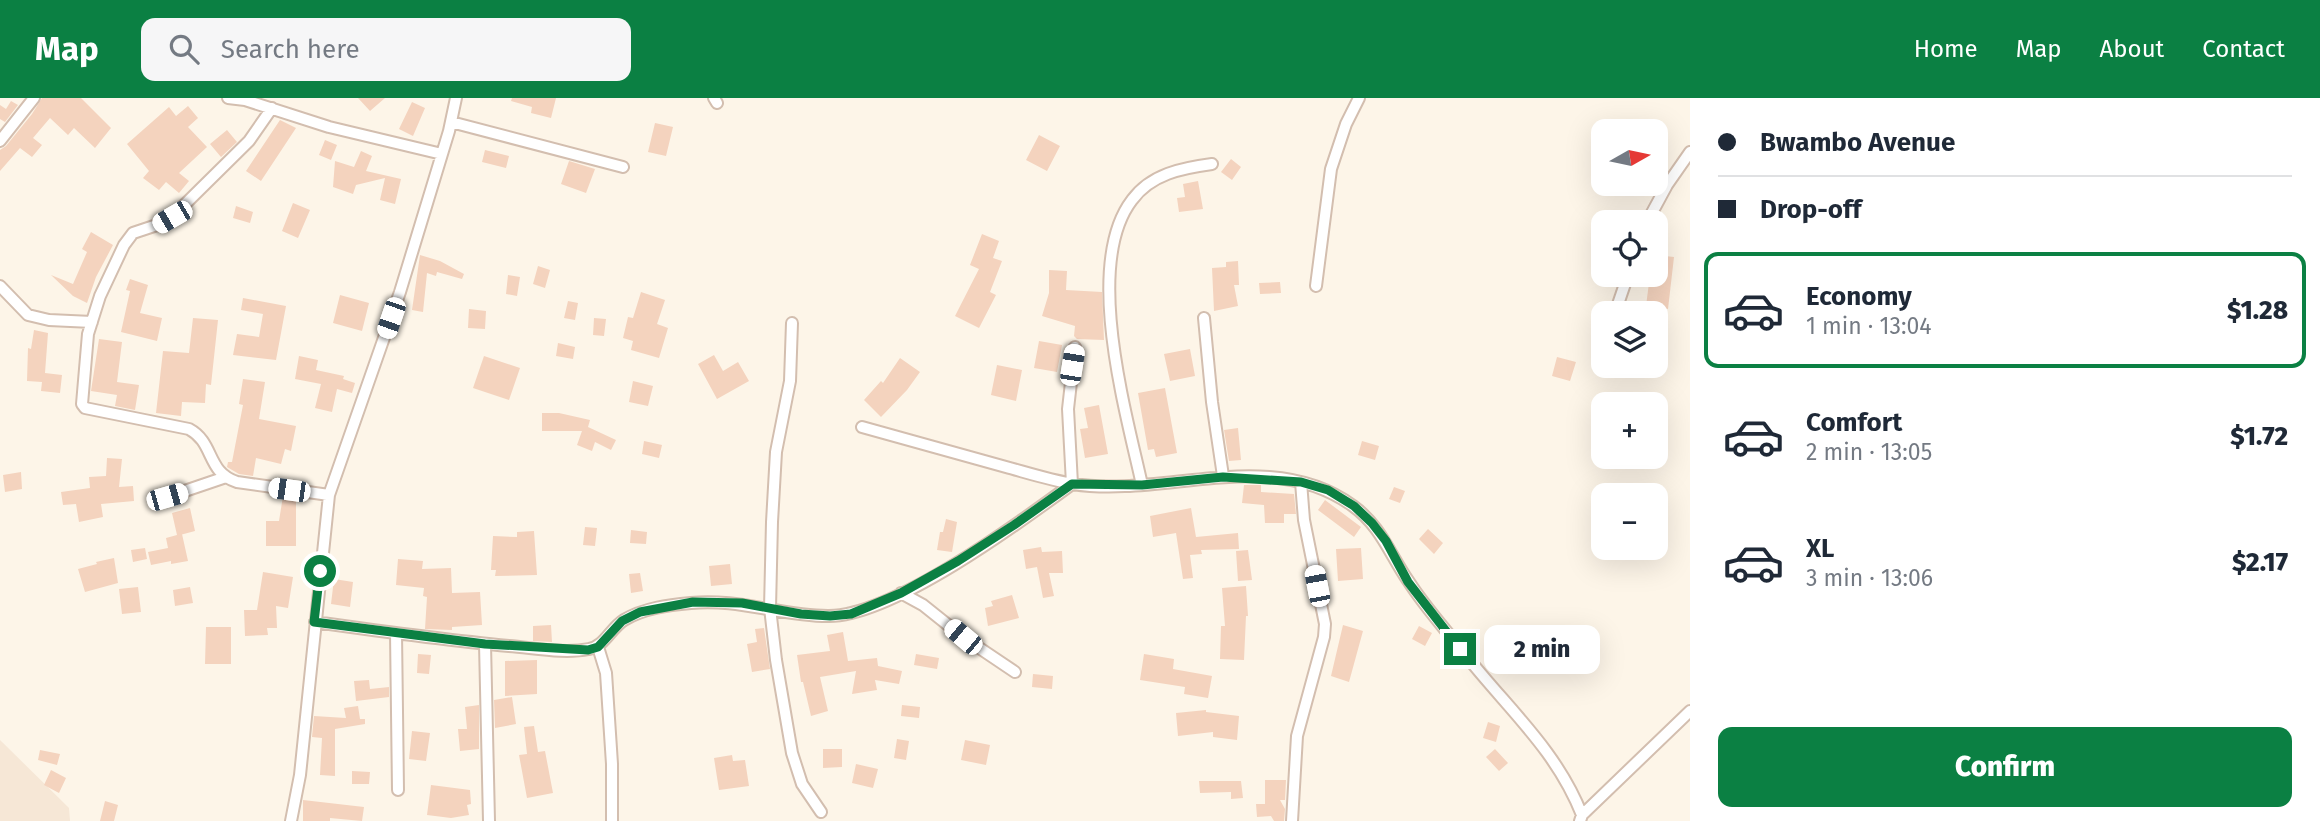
<!DOCTYPE html>
<html lang="en">
<head>
<meta charset="utf-8">
<style>
  body { margin:0; font-family:"Fira Sans",sans-serif; background:#f6f6f7; color:#1f2937; height:100vh; display:flex; flex-direction:column; font-size:26px; white-space:nowrap }
  * { box-sizing:border-box; margin:0 }
  p { font-size:23px; color:#747a83 }
  .icon { flex:none; width:38px; height:38px; fill:none; stroke:currentColor; stroke-width:2; stroke-linecap:round; stroke-linejoin:round }
  .map { position:relative; flex:1; overflow:hidden }
  .details { display:flex; flex-direction:column; background:#fff; width:630px }
  .details>* { flex:none }
  .guide { display:grid; align-content:center; height:154px; padding:0 28px; background:#fff }
  .needle { width:46px; rotate:81deg }
  .fabs { position:absolute; left:1591px; top:21px; display:grid; gap:14px }
  .fabs a { display:grid; place-items:center; width:77px; height:77px; border-radius:14px; background:#fff; box-shadow:0 7px 28px #0002; font-size:35px }
  .end { position:absolute; width:32px; height:32px; margin:-16px; border:9px solid #0b8043; background:#fff; box-shadow:0 0 0 4px #fff }
  .from { border-radius:50% }
  .bubble { position:absolute; height:49px; border-radius:14px; background:#fff; box-shadow:0 7px 28px #0002; font-size:23px; font-weight:800; line-height:49px; text-align:center }
  .car { position:absolute; width:21px; height:42px; margin:-21px -10px; border-radius:9px; box-shadow:0 0 5px 2px #0007; background:linear-gradient(#fff 24%,#345 0 40%,#fff 0 76%,#345 0 86%,#fff 0) }
  .guide b { display:flex; align-items:center; gap:24px; height:66px; font-size:26px }
  .guide b+b { border-top:2px solid #e0e1e3 }
  .guide i { width:18px; height:18px; background:#1f2937 }
  ul { padding:0; list-style:none }
  li { display:flex; align-items:center; gap:21px; height:116px; margin:0 14px 10px; padding:0 14px; border:4px solid transparent; border-radius:14px }
  li div { flex:1 }
  li b { display:block; font-size:26px }
  li em { font-style:normal; font-weight:800 }
  li.on { border-color:#0b8043 }
  li>.icon { width:63px; height:63px; stroke-width:1.5 }
  .primary-button { display:flex; gap:14px; margin-top:auto; padding:14px 28px }
  .primary-button a { flex:1; height:80px; border-radius:14px; background:#0b8043; color:#fff; font-size:28px; font-weight:800; line-height:80px; text-align:center }
  header { display:flex; align-items:center; gap:42px; box-sizing:border-box; height:98px; padding:0 35px; background:#0b8043; color:#fff }
  header strong { font-size:33px }
  nav { display:flex; gap:38px; margin-inline-start:auto; font-size:24px }
  .search { width:490px; height:63px; background:#f6f6f7; display:flex; align-items:center; gap:18px; box-sizing:border-box; padding:0 24px; border-radius:14px; color:#747a83; font-size:26px }
  main { display:flex; flex:1; min-height:0 }
  .map>svg:first-child { display:block }
</style>
</head>
<body>
<header>
<strong>Map</strong>
<div class="search"><svg class="icon" aria-label="search" viewBox="0 0 24 24"><circle cx="10" cy="10" r="6"/><path d="M15 15l6 6"/></svg>Search here</div>
<nav><a>Home</a><a>Map</a><a>About</a><a>Contact</a></nav>
</header>
<main>
<div class="map">
<svg width="1690" height="723" viewBox="0 0 1690 723">
  <rect width="100%" height="100%" fill="#fdf5e8"/>
  <path fill="#f6e7d6" d="M0,642L69,710L70,723H0Z"/>
  <path fill="#f4d3be" d="M42,0H81L111,30L95,50L74,30L68,37L50,20L33,40L42,47L32,59L20,50L0,73V52L6,48L32,16Z
    M358,0H385L370,13Z
    M512,0H556L551,20L531,15L532,9L511,3Z
    M11,3L18,7L5,24L0,21V7L6,11Z
    M412,4L425,10L413,38L399,31Z
    M188,8L198,20L188,29L207,49L179,75L189,83L179,95L166,84L159,92L143,80L149,73L127,46L169,9L176,18Z
    M280,22L296,30L261,83L246,73Z
    M655,25L673,29L666,58L648,54Z
    M227,32L237,44L221,59L210,46Z
    M1039,37L1060,48L1047,73L1026,62Z
    M325,42L337,47L331,62L319,57Z
    M485,52L509,58L506,70L482,64Z
    M361,53L372,58L366,73L401,81L395,106L380,102L385,80L356,87L353,96L333,89L335,63L354,69Z
    M1231,61L1241,69L1232,82L1221,74Z
    M569,63L595,71L586,95L561,86Z
    M1198,83L1203,111L1179,114L1177,100L1185,99L1183,86Z
    M293,105L310,112L298,140L282,133Z
    M236,108L253,114L250,125L233,120Z
    M91,134L113,147L96,179L87,205L73,198L51,177L73,186L87,154L82,151Z
    M982,136L999,143L993,160L1002,163L990,194L996,197L979,230L955,218L979,171L970,167Z
    M420,157L440,163L464,176L462,181L437,174L436,178L427,175L423,214L412,212Z
    M1656,157L1674,159L1668,211L1646,208L1650,177H1656Z
    M1238,163L1239,187H1234L1238,208L1214,213L1212,170L1226,169V164Z
    M538,168L550,172L545,190L533,186Z
    M1049,172L1067,173L1066,192L1102,194L1104,242L1077,241L1074,238L1075,228L1042,218L1049,195Z
    M508,177L520,179L517,198L506,196Z
    M130,181L148,187L140,215L162,220L157,243L121,234L130,193L126,192Z
    M1280,184L1281,195L1260,196L1259,185Z
    M641,194L665,202L657,226L668,230L659,260L631,252L633,243L623,240L628,219L633,220Z
    M340,197L369,205L362,233L333,225Z
    M243,200L286,208L276,262L233,257L237,236L259,239L263,216L241,212Z
    M568,203L578,205L575,222L564,220Z
    M469,211L486,213L485,231L468,230Z
    M193,220L218,222L211,287L206,286L205,305L182,304L181,318L156,315L163,253L189,255Z
    M594,220L606,221L604,238L593,237Z
    M34,232L48,235L45,275L62,277L60,295L41,293L42,284L27,283L28,250L31,251Z
    M99,241L122,244L117,284L139,287L135,312L115,308L117,297L91,293Z
    M1039,243L1062,247L1057,274L1034,270Z
    M558,245L575,249L573,261L556,258Z
    M1190,251L1195,278L1170,283L1164,256Z
    M714,257L723,273L738,264L749,283L717,301L698,266Z
    M299,258L318,262L316,272L344,278L343,281L355,285L352,295L337,291L332,314L315,310L321,286L295,281Z
    M484,258L520,270L509,302L473,290Z
    M1557,259L1576,264L1570,283L1552,278Z
    M900,260L920,274L907,292L881,319L864,302L881,283L883,285Z
    M997,267L1022,272L1016,303L991,297Z
    M243,281L265,284L259,321L296,328L291,353L285,351L281,366L256,360L253,378L239,376L227,369L228,364H232L243,307L239,306Z
    M633,283L653,288L648,308L629,304Z
    M1165,290L1177,355L1156,359L1154,351L1148,352L1138,295Z
    M1099,307L1108,356L1085,360L1080,331L1088,330L1084,310Z
    M542,315H559L590,322L588,329L616,342L611,352L595,344L592,353L577,347L582,333H542Z
    M1238,330L1241,362L1229,363L1224,332Z
    M644,343L662,347L659,360L642,356Z
    M1362,343L1379,348L1375,362L1358,357Z
    M107,360L122,361L119,389L133,388L134,403L101,406L103,419L79,424L76,406L63,407L61,394L90,390L89,379L106,378Z
    M21,374L22,391L5,394L3,377Z
    M1244,387H1261V394L1294,396L1296,416H1284V425H1265L1264,407L1242,405Z
    M1394,389L1405,393L1400,405L1389,401Z
    M283,398L296,400V448H266V423H279Z
    M1325,402L1361,429L1354,439L1318,412Z
    M190,410L195,433L180,437L182,436L188,463L171,466V463L151,467L148,454L168,450L166,440L177,437L172,415Z
    M1191,410L1196,439L1238,435L1239,451L1201,452L1202,456L1190,457L1193,480L1183,481L1176,435L1153,439L1150,418Z
    M946,421L957,424L952,454L937,452L940,434H943Z
    M585,429L597,430L595,448L583,447Z
    M1428,431L1443,445L1434,456L1419,441Z
    M631,432L647,434L646,446L630,445Z
    M534,433L537,477L495,478L496,472H491L493,438L517,439V434Z
    M1041,449L1042,454L1062,453L1063,475H1049L1054,498L1043,500L1037,469L1026,471L1023,452Z
    M145,450L147,461L133,464L131,452Z
    M1361,450L1363,481L1338,483L1336,451Z
    M1248,452L1252,482L1238,483L1236,453Z
    M114,460L118,485L85,494L78,471L97,466L96,464Z
    M398,461L423,463L422,471L451,470L452,495L480,494L482,527L452,529V532L425,531L427,499L423,498L424,490L396,487Z
    M730,466L732,486L711,488L709,468Z
    M263,474L293,479L288,510L276,508L277,530H267L268,537L245,538L244,512H257Z
    M640,475L643,493L631,495L629,476Z
    M334,481L353,484L350,509L331,506Z
    M1246,488L1248,518H1246L1244,562L1220,561L1221,528H1225L1222,490Z
    M138,489L141,514L122,516L119,491Z
    M190,489L193,505L175,508L173,492Z
    M1012,497L1019,520L988,528L985,510L993,508L991,503Z
    M551,527L552,544L533,543V528Z
    M1343,527L1363,533L1349,584L1331,578Z
    M1419,528L1432,535L1425,548L1412,541Z
    M206,529H231V566H205Z
    M764,530L770,571L752,574L747,546L757,544L755,531Z
    M843,534L848,563L877,560L878,568L902,573L899,586L875,582L877,592L852,596L856,573L820,579L828,613L811,618L803,584H801L797,557L830,553L827,537Z
    M418,556L431,557L429,576L417,575Z
    M916,556L939,560L937,571L914,567Z
    M1144,556L1174,561L1173,571L1212,578L1208,600L1184,596L1185,589L1140,582Z
    M537,562V596L505,598V563Z
    M1033,576L1053,578L1052,591L1032,589Z
    M369,582L370,591L389,589V599L356,603L354,583Z
    M512,599L516,626L495,630L494,602Z
    M479,607V651L460,653L458,631H467L465,609Z
    M902,607L920,609L919,620L901,618Z
    M358,608L360,621H365V626L335,631V678L320,677L322,640L312,639L314,618L346,620L344,610Z
    M1206,612V614L1239,618L1237,642L1213,639V634L1178,638L1176,615Z
    M1488,624L1500,628L1496,644L1483,640Z
    M534,628L538,654L545,653L553,695L527,700L519,657L527,656L524,629Z
    M412,633L430,635L426,663L409,661Z
    M897,641L909,643L906,662L894,660Z
    M965,642L990,647L986,667L961,662Z
    M823,651H842V669L823,670Z
    M1495,651L1508,665L1499,673L1486,659Z
    M40,652L60,656L57,667L38,662Z
    M732,657L733,663L745,662L749,688L719,692L714,660Z
    M856,666L878,671L873,690L852,685Z
    M51,672L66,680L59,695L44,687Z
    M352,673L370,674L369,686H352Z
    M1265,682H1286L1285,702H1280L1285,711L1284,723H1274L1271,718L1257,719L1256,706H1265Z
    M1199,683H1241L1243,700L1231,701V694L1200,695Z
    M431,687L470,692L471,706L467,707L469,717L451,720L427,717Z
    M303,702L364,709L362,723L330,720V723H303Z
    M105,703L118,707L114,723H100Z"/>
  <g fill="none" stroke-linecap="round" stroke-linejoin="round">
    <defs>
      <path id="street" d="M228,0L245,2L329,29L442,56
        M714,0L717,5
        M272,10L249,43L172,119L157,127L133,135L124,147L100,198L88,236L82,306L85,310L189,331C215,345 206,374 237,384L329,397
        M451,24L623,69
        M0,43L34,0
        M1647,124L1667,87L1690,54
        M0,188L28,217L49,222L92,224
        M1316,188L1331,71L1346,26L1359,0
        M1615,215L1628,177
        M1204,220L1212,304L1223,378
        M792,225L790,283L776,354L772,424L770,510L776,562L792,655L802,686L821,714
        M1599,261L1603,250
        M862,329C910,342 958,356 1006,369C1028,375 1050,382 1073,386C1164,400 1271,348 1353,408C1381,428 1390,457 1409,484C1425,509 1446,532 1464,555C1507,610 1556,651 1582,717
        M1142,387C1126,314 1083,166 1132,102C1151,76 1182,70 1212,66
        M167,399L223,380
        M901,495L923,507L963,539L1015,574
        M315,524C379,533 444,542 509,548C535,550 564,556 589,551C604,549 611,530 624,522C644,510 669,507 691,505C737,500 781,518 828,518C891,519 1019,425 1072,386L1068,311L1075,249
        M396,535L398,692
        M485,546L489,723
        M598,549L606,575L612,666V723
        M291,723L300,677L329,397L400,194L449,33L456,0
        M1292,723L1297,638L1324,539L1325,526L1304,422L1301,384
        M1580,723L1582,717L1690,613"/>
    </defs>
    <use href="#street" stroke="#d3beaf" stroke-width="14"/>
    <use href="#street" stroke="#fff" stroke-width="10"/>
  </g>
  <g fill="none" stroke-linecap="round" stroke-linejoin="round">
    <path stroke="#0b8043" stroke-width="9" d="M320,473L314,524L485,546L588,552L598,549L622,523L640,514L693,504L742,505L801,516L830,518L851,516L901,495L958,463L1014,427L1072,386L1142,387L1223,379L1301,384L1328,392L1354,408L1372,425L1386,443L1408,484L1460,551"/>
  </g>
</svg>
<div class="fabs">
<a><svg class="needle" viewBox="-14 -14 28 28"><path d="M0-13l5 13h-10z" fill="#e53935"/><path d="M0 13l5-13h-10z" fill="#747a83"/></svg></a>
<a><svg class="icon" aria-label="locate" viewBox="0 0 24 24"><circle cx="12" cy="12" r="6"/><path d="M12 2v4M12 18v4M2 12h4M18 12h4"/></svg></a>
<a><svg class="icon" aria-label="layers" viewBox="0 0 24 24"><path d="M12 4l9 5-9 5-9-5zM3 14l9 5 9-5"/></svg></a>
<a>+</a>
<a>−</a>
</div>
<i class="end from" style="left:320px;top:473px"></i>
<i class="end" style="left:1460px;top:551px"></i>
<div class="bubble" style="left:1484px;top:527px;width:116px">2 min</div>
<i class="car" style="left:172px;top:119px;rotate:240deg"></i>
<i class="car" style="left:391px;top:220px;rotate:199deg"></i>
<i class="car" style="left:1072px;top:267px;rotate:9deg"></i>
<i class="car" style="left:289px;top:392px;rotate:278deg"></i>
<i class="car" style="left:167px;top:399px;rotate:74deg"></i>
<i class="car" style="left:1317px;top:488px;rotate:349deg"></i>
<i class="car" style="left:963px;top:539px;rotate:310deg"></i>
</div>
<section class="details">
<div class="guide">
<b><i class="from"></i>Bwambo Avenue</b>
<b><i></i>Drop-off</b>
</div>
<ul>
<li class="on"><svg class="icon" aria-label="car" viewBox="0 0 24 24"><path d="M5 17H2v-5l4-1 3-4h7l3 4 3 1v5h-3M9 17h6M6 11h13"/><circle cx="7" cy="17" r="2"/><circle cx="17" cy="17" r="2"/></svg><div><b>Economy</b><p>1 min · 13:04</p></div><em>$1.28</em></li>
<li><svg class="icon" aria-label="car" viewBox="0 0 24 24"><path d="M5 17H2v-5l4-1 3-4h7l3 4 3 1v5h-3M9 17h6M6 11h13"/><circle cx="7" cy="17" r="2"/><circle cx="17" cy="17" r="2"/></svg><div><b>Comfort</b><p>2 min · 13:05</p></div><em>$1.72</em></li>
<li><svg class="icon" aria-label="car" viewBox="0 0 24 24"><path d="M5 17H2v-5l4-1 3-4h7l3 4 3 1v5h-3M9 17h6M6 11h13"/><circle cx="7" cy="17" r="2"/><circle cx="17" cy="17" r="2"/></svg><div><b>XL</b><p>3 min · 13:06</p></div><em>$2.17</em></li>
</ul>
<div class="primary-button"><a>Confirm</a></div>
</section>
</main>
</body>
</html>
